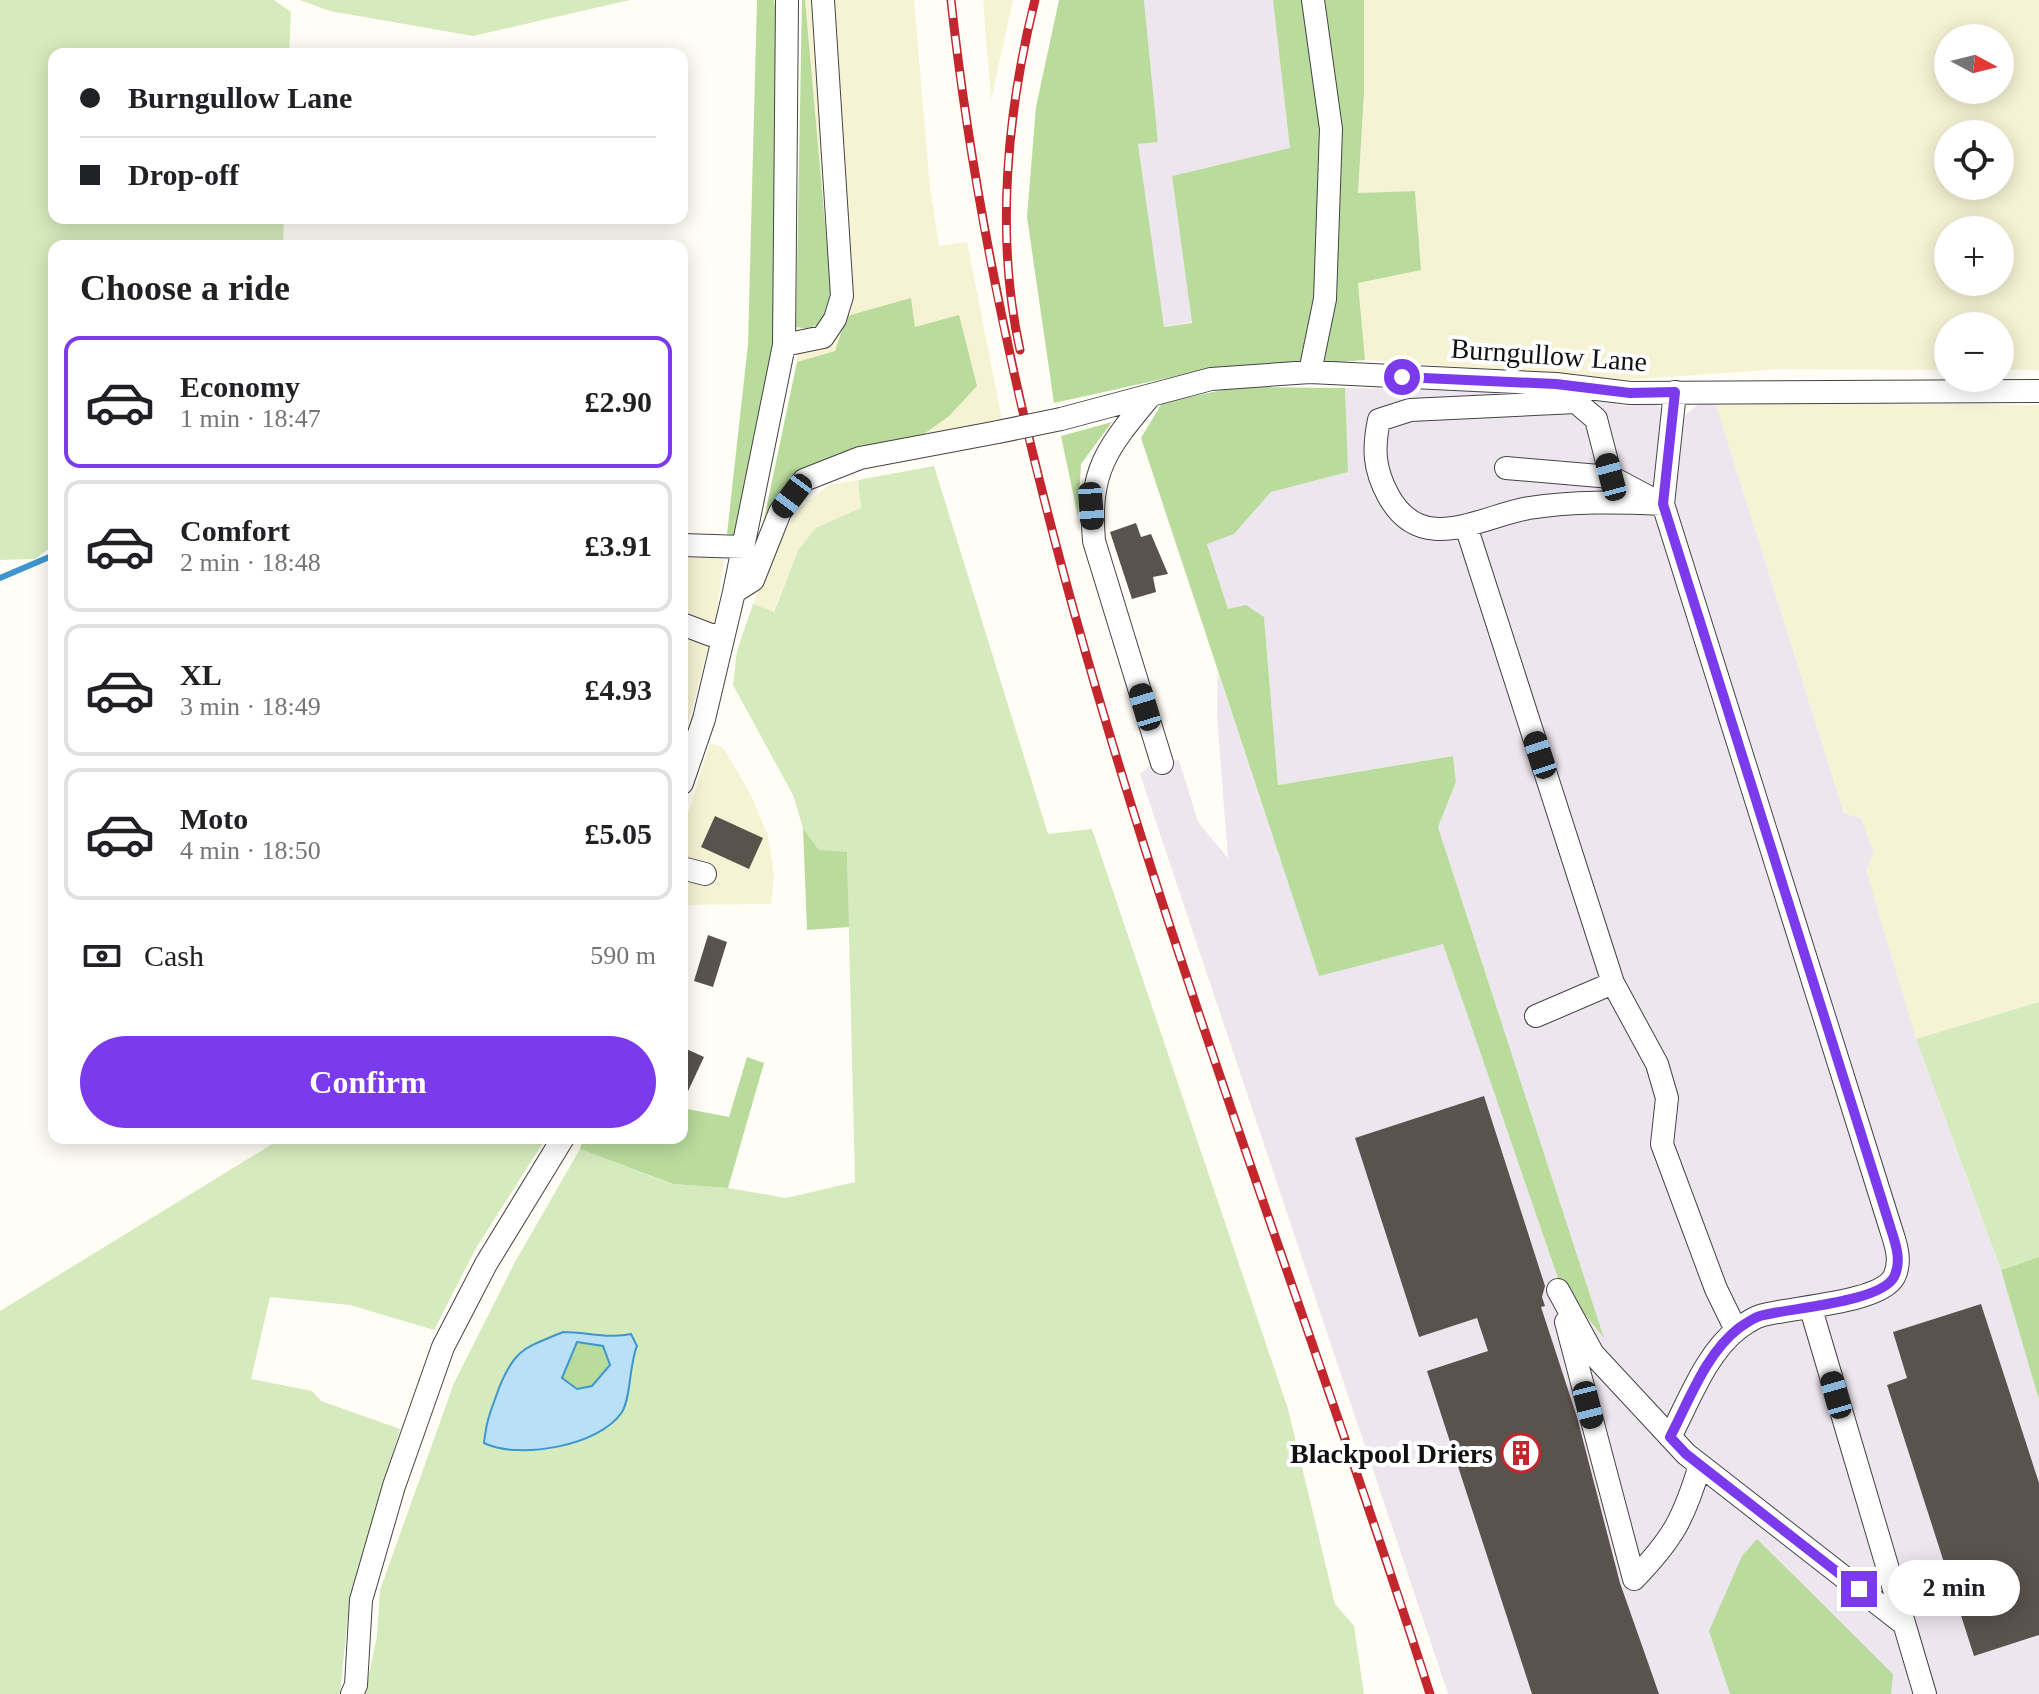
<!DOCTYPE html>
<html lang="en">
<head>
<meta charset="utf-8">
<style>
  body { margin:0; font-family:Georgia,serif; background:#f2f2f2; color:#202124; height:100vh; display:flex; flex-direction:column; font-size:30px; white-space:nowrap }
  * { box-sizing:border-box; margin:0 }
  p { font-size:26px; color:#757577 }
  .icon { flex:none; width:44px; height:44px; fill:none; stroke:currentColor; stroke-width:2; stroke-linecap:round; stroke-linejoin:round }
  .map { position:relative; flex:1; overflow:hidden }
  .sheet { position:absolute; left:48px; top:240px; width:640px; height:904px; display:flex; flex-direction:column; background:#fff; border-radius:16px; box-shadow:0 4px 20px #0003 }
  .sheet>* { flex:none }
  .banner { position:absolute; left:48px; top:48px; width:640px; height:176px; border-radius:16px; box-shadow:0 4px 20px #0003; display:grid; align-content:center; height:176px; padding:0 32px; background:#fff }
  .needle { width:52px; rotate:97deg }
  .controls { position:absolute; left:1934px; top:24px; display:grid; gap:16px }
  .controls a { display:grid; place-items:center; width:80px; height:80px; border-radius:50%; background:#fff; box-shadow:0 4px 20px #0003; font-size:40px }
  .end { position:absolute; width:36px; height:36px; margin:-18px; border:10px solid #7c3aed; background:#fff; box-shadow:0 0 0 4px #fff }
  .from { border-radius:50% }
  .bubble { position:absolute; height:56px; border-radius:28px; background:#fff; box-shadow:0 4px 20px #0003; font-size:26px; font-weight:600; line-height:56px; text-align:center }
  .car { position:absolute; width:24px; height:48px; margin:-24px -12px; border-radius:10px; box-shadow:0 0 6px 2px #0007; background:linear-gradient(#222 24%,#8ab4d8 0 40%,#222 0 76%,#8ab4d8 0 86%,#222 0) }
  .banner b { display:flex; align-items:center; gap:28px; height:76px; font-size:30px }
  .banner b+b { border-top:2px solid #e0e0e0 }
  .banner i { width:20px; height:20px; background:#202124 }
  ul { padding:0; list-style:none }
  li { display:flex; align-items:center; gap:24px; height:132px; margin:0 16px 12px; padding:0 16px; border:4px solid #e0e0e0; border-radius:16px }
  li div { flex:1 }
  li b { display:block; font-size:30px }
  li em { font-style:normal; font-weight:600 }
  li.on { border-color:#7c3aed }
  li>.icon { width:72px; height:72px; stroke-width:1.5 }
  h2 { padding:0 32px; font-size:36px; line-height:96px }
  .pay { display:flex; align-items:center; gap:20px; height:88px; padding:0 32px; font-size:30px }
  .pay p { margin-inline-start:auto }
  .primary-button { display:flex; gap:16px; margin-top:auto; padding:16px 32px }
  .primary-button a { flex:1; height:92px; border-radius:48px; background:#7c3aed; color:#fff; font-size:32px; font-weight:600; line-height:92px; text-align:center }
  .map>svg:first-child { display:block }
</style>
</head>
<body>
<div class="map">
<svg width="2039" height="1694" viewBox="0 0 2039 1694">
  <rect width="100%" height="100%" fill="#fffdf5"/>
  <path fill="#eee6ef" d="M1144,0H1273L1291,148L1172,176L1192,322L1163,327L1138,143L1158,142Z
    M1345,388L1562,391L1625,406L1655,403L1678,421L1699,404L1715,401L1844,813L1861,818L1874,853L1916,1039L2001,1270L2039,1400V1694H1448L1140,774L1151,765L1179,760L1198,822L1228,858L1217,717L1218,672L1319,975L1443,943L1560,1284L1603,1335L1438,827L1456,782L1453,756L1278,785L1264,618L1228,609L1207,543L1234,534L1271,492L1347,472Z"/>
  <path fill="#f6f3d4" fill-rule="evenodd" d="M805,0H914L930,187L939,246L967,242L1002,420L915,440L911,298L835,351L797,362L796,327L809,329L831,290Z
    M983,0H1013L991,100Z
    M1364,0H2039V370H2000V326H1948V370L1780,369L1626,380L1365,360L1358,283L1421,269L1415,191L1358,193L1364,94ZM1948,38H2000V90H1948ZM1948,134H2000V186H1948ZM1948,230H2000V282H1948Z
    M1715,401L2039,405V1002L1916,1039L1866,870L1874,853L1861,818L1844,813Z
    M858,480L861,508L816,529L798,550L773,612L753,604L777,544L800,507L829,485Z
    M682,557L724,559L716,617L682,747Z
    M710,743L723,747L751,795L768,836L774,876L771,904L682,905V833Z"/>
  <path fill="#d5ebbd" d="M0,0H274L291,12L289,54H54V218H284L283,246H54V545L35,559L0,560Z
    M300,0H630L473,36L330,11Z
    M934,466L1048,834L1092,829L1288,1409L1335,1604L1354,1626L1364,1694H365L377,1636L380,1590L454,1383L515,1262L580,1149L672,1184L728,1188L786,1198L855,1182L847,853L819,850L803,828L793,795L733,685L737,651L753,604L774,612L798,550L816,528L861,508L858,480Z
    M2039,1002V1257L2001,1270L1916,1039Z
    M282,1138H546L476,1248L434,1330L350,1305L270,1297L251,1379L312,1391L321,1401L400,1429L349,1605L340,1694H0V1311Z"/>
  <path fill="#b9dc9c" d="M757,0H774L775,8L778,324L768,398L734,535L727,534L748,344Z
    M802,0H805L831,290L822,322L809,329L796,327Z
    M1059,0H1144L1158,142L1138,144L1164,327L1192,323L1172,176L1290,148L1273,0H1364V94L1358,193L1415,191L1421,270L1358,283L1365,360L1185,374L1054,403L1027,217L1036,107Z
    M911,298L915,327L959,315L977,386L948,417L915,440L815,464L759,543L797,362L835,351L847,316Z
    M1236,387L1345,388L1348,472L1271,492L1234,534L1207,544L1228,609L1246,605L1264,617L1278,785L1453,756L1456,782L1438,827L1604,1338L1560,1284L1443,944L1319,976L1141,438L1162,403Z
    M1112,422L1081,464L1078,517L1061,436Z
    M803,828L819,850L847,852L849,927L807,930Z
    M747,1057L764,1063L728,1188L673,1184L580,1149L583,1138H682V1108L729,1117Z
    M2039,1257V1400L2001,1270Z
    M577,1341L603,1346L610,1365L592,1386L577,1389L561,1378Z
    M1757,1539L1893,1674L1891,1694H1730L1709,1631L1742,1556Z"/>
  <path fill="#b9e0f7" stroke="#3f96cf" stroke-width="2" fill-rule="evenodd" d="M563,1332C586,1332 610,1339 631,1334L637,1346C629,1365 631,1398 622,1412C600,1446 518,1460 484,1443C487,1417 491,1411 499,1388C515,1348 525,1348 563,1332ZM577,1342L603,1346L610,1365L592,1386L577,1389L562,1378Z"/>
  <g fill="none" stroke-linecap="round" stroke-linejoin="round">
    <path stroke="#3f96cf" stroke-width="6" d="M0,578L54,555"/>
  </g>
  <path fill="#5a524d" d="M1136,523L1141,537L1151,534L1168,574L1153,577L1156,592L1132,599L1110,532Z
    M715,816L763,838L749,869L701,847Z
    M708,935L727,942L713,987L694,981Z
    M682,1047L704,1057L682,1104Z
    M1484,1096L1545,1286L1542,1297L1545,1306L1541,1307L1577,1417L1620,1583L1659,1694H1532L1427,1371L1488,1351L1477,1318L1419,1337L1355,1138Z
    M1981,1304L2039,1483V1635L1974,1656L1887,1385L1907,1378L1893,1332Z"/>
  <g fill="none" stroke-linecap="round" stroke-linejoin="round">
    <defs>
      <path id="minor" d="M784,345L823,337L835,319L842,296L823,0
        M1310,372L1325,299L1331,129L1313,0
        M1151,395C1107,448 1088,470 1094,541L1162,763
        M1061,419L1211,379L1310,372L1556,384L1630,393L2039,391
        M1506,468L1611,477L1658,502
        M1611,477L1596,419L1576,402L1410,410L1379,420C1373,449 1374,469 1388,495C1421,557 1479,517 1529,508C1574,501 1618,502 1663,504
        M1466,526L1613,983L1657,1064L1667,1098L1662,1144L1716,1289L1736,1330
        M682,545L744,547
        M734,592L753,580L780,512L804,480L860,458L998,432
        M682,624L711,635L724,633
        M682,783L704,719L734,592L784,345L787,0
        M682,868L705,874
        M1536,1016L1613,983
        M1558,1290L1593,1354L1686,1454L1904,1624
        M1811,1309L1925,1694
        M1566,1322L1634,1579C1673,1539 1684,1518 1700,1465
        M1670,1437C1689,1401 1706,1353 1739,1328C1745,1324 1753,1318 1760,1316C1787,1307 1879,1304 1894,1277C1903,1259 1894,1240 1889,1223L1663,504L1675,392
        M352,1694L356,1685L361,1600L394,1486L443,1347L486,1264L563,1138"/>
    </defs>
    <use href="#minor" stroke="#444" stroke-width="24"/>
    <use href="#minor" stroke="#fff" stroke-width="22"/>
    <defs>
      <path id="rail" d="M951,0C1014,581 1253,1141 1430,1694
        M1020,350C995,237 1007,111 1035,0"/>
    </defs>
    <use href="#rail" stroke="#c4262e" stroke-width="9"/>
    <use href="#rail" stroke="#fff" stroke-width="6" stroke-dasharray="18" stroke-linecap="butt"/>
    <defs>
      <path id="minor-bridge" d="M998,432L1061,419"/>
    </defs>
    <use href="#minor-bridge" stroke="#444" stroke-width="24" stroke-linecap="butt"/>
    <use href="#minor-bridge" stroke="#fff" stroke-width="22"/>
  </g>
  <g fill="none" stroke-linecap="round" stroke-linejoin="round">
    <path stroke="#7c3aed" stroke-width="10" d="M1402,377L1556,384L1630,393L1675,392L1663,504L1889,1223C1894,1240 1903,1259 1894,1277C1880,1303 1787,1308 1760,1316C1753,1318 1745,1324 1739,1328C1706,1353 1689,1401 1670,1437L1686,1454L1859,1589"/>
  </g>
  <defs>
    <symbol id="building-ring" viewBox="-11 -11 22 22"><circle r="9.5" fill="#fff" stroke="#c4262e" stroke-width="1.5"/><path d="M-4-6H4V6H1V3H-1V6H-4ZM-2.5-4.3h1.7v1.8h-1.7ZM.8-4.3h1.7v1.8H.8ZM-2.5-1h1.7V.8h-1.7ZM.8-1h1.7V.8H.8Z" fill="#c4262e"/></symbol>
  </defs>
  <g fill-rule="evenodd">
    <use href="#building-ring" x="1499" y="1431" width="44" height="44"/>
  </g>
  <g text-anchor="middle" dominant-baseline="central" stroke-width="8" stroke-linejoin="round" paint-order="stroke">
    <g font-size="28" fill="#111" stroke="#fff">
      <text transform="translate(1549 355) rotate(4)">Burngullow Lane</text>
    </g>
    <g font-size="28" font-weight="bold" fill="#111" stroke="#fff" text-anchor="end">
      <text x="1493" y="1453">Blackpool Driers</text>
    </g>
  </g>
</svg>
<div class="controls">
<a><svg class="needle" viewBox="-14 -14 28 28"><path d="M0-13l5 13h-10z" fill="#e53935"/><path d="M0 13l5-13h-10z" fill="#757577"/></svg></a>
<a><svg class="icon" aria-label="locate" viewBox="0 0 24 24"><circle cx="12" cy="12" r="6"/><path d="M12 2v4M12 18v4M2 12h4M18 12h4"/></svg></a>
<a>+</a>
<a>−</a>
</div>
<i class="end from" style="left:1402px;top:377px"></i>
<i class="end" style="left:1859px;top:1589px"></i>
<div class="bubble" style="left:1888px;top:1560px;width:132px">2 min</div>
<i class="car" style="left:1611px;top:477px;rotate:345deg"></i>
<i class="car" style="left:792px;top:496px;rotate:217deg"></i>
<i class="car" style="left:1091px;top:506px;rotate:176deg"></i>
<i class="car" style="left:1145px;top:707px;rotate:343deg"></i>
<i class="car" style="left:1540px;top:755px;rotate:342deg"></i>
<i class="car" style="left:1836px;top:1395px;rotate:344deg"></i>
<i class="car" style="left:1588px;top:1405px;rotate:166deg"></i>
<div class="banner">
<b><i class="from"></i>Burngullow Lane</b>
<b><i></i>Drop-off</b>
</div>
<section class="sheet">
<h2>Choose a ride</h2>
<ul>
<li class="on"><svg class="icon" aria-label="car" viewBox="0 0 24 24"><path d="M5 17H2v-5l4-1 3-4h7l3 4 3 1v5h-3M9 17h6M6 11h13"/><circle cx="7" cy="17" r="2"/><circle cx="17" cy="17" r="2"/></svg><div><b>Economy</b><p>1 min · 18:47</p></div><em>£2.90</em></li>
<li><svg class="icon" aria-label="car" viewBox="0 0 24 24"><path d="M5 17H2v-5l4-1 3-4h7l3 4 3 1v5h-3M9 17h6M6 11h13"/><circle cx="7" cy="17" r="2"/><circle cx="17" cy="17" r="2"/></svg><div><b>Comfort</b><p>2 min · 18:48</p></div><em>£3.91</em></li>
<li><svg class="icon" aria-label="car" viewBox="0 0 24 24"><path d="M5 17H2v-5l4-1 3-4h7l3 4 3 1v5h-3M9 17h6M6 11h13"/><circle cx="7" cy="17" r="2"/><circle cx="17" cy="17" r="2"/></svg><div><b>XL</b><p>3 min · 18:49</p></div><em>£4.93</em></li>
<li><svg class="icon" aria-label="car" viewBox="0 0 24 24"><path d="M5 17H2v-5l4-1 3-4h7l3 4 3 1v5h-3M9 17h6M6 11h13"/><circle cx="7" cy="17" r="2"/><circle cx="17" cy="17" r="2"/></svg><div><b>Moto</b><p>4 min · 18:50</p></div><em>£5.05</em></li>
</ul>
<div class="pay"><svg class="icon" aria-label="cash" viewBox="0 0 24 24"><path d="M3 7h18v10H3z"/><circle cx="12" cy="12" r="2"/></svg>Cash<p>590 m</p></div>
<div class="primary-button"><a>Confirm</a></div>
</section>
</div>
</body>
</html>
